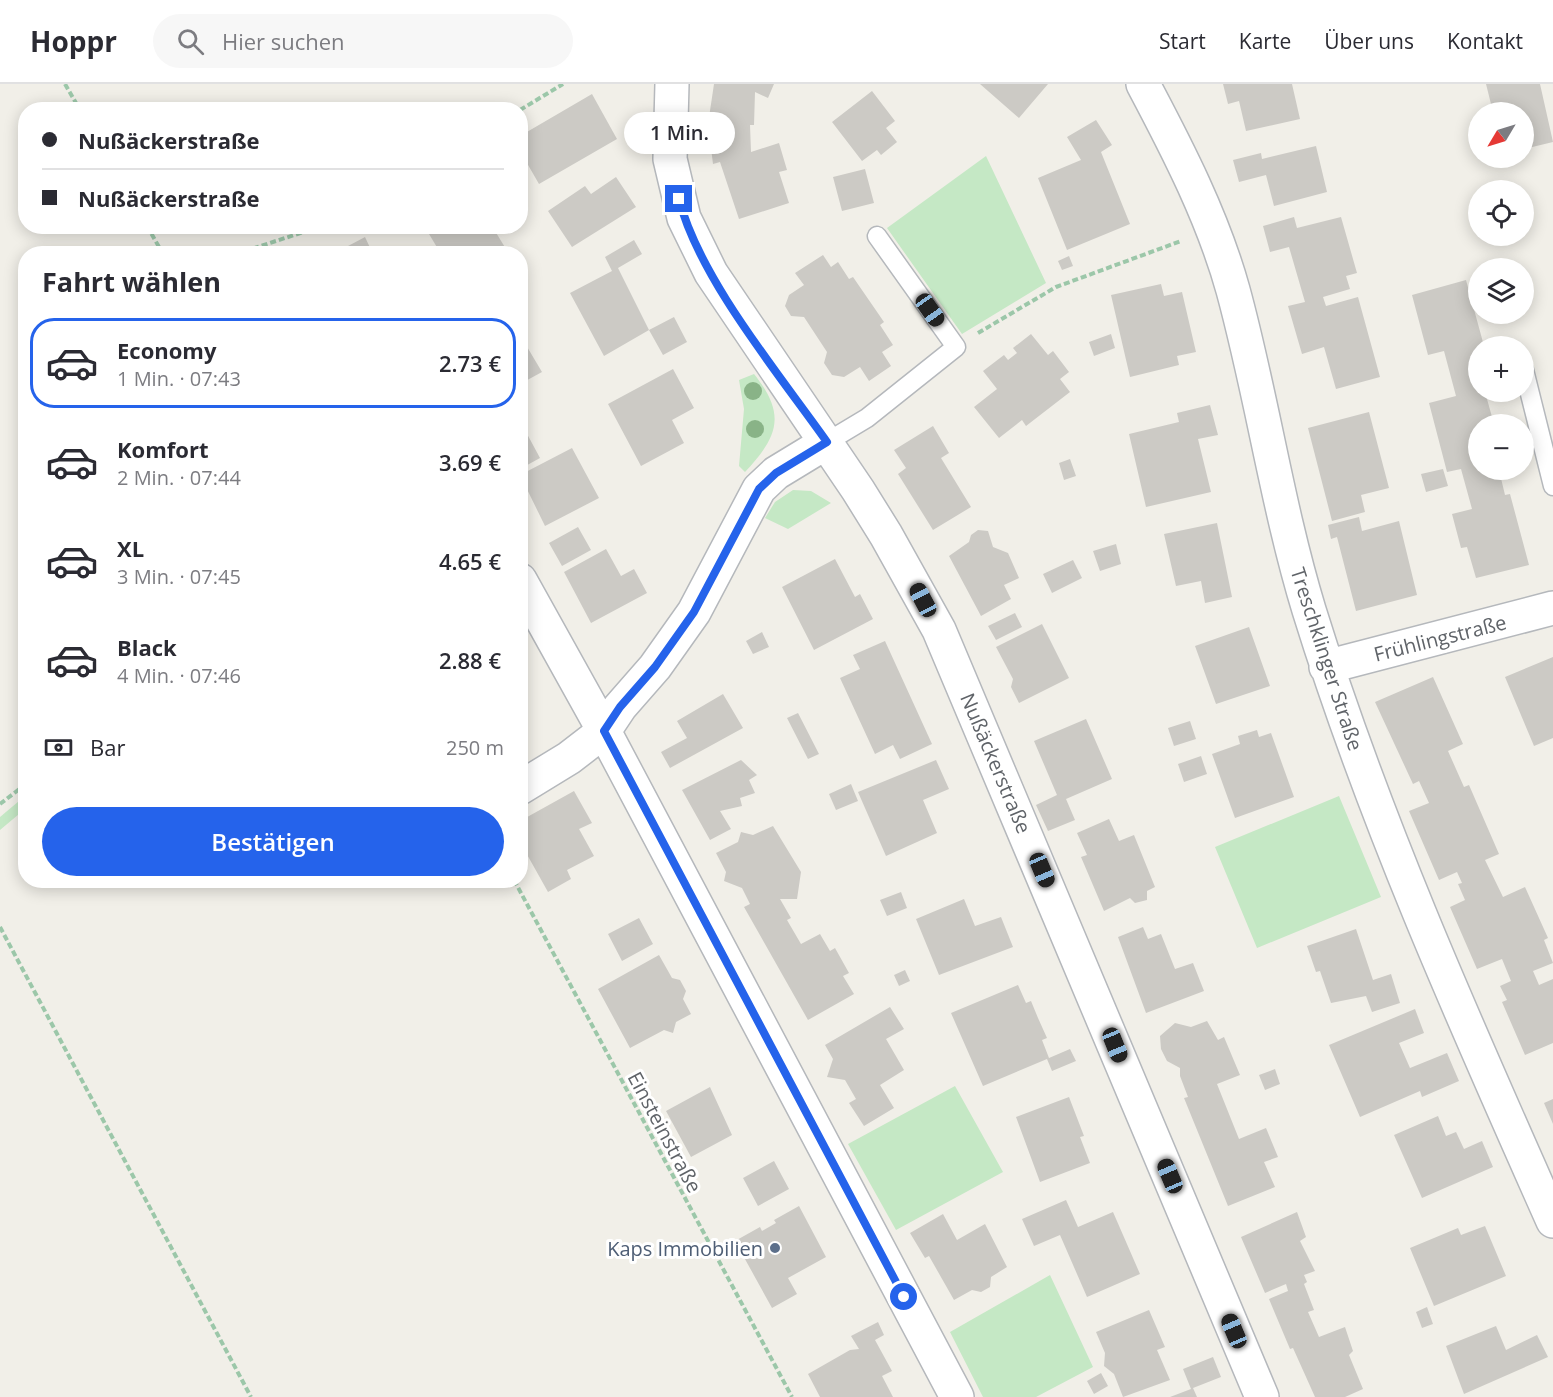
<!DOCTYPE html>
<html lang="de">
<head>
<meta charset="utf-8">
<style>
  body { margin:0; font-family:"Open Sans",sans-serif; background:#f7f7f7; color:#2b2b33; height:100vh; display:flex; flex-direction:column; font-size:22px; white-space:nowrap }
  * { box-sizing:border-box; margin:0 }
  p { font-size:20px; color:#7c7c81 }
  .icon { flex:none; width:33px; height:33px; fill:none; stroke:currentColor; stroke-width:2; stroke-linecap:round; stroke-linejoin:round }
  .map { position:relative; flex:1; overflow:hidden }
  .sheet { position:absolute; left:18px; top:162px; width:510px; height:642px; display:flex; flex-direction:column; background:#fff; border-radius:24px; box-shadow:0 3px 15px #0003 }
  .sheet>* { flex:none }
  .top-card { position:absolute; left:18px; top:18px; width:510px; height:132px; border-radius:24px; box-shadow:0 3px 15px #0003; display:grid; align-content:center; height:132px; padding:0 24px; background:#fff }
  .needle { width:39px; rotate:232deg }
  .fabs { position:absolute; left:1468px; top:18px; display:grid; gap:12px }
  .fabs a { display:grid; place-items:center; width:66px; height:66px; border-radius:50%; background:#fff; box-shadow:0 3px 15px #0003; font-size:30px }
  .end { position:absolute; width:27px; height:27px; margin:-14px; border:8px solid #2563eb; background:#fff; box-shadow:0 0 0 3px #fff }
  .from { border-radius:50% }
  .bubble { position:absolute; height:42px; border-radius:21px; background:#fff; box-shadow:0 3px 15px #0003; font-size:20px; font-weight:600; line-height:42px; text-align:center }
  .car { position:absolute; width:18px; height:36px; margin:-18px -9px; border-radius:8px; box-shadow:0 0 4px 2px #0007; background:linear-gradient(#222 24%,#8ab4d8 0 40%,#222 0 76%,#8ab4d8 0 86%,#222 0) }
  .top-card b { display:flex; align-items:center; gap:21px; height:57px; font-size:22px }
  .top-card b+b { border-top:2px solid #e1e1e2 }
  .top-card i { width:15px; height:15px; background:#2b2b33 }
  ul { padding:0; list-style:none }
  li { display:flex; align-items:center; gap:18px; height:90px; margin:0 12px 9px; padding:0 12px; border:3px solid transparent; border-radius:24px }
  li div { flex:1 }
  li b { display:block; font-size:22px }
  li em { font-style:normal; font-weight:600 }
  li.active { border-color:#2563eb }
  li>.icon { width:54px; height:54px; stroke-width:1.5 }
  h2 { padding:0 24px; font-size:27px; line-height:72px }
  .pay { display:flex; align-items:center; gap:15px; height:66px; padding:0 24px; font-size:22px }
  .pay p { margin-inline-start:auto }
  .button { display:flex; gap:12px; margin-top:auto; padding:12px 24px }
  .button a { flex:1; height:69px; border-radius:36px; background:#2563eb; color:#fff; font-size:24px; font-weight:600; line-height:69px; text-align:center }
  header { display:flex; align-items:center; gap:36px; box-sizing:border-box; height:84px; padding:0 30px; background:#fff; border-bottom:2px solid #e1e1e2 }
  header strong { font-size:28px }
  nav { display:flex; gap:33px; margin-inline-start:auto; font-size:21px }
  .search { width:420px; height:54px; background:#f7f7f7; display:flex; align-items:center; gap:15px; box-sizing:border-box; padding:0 21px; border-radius:33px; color:#7c7c81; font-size:22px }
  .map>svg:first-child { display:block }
</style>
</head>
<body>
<header>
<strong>Hoppr</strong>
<div class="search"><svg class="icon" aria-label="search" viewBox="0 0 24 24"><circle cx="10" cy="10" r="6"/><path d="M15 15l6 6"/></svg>Hier suchen</div>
<nav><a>Start</a><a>Karte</a><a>Über uns</a><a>Kontakt</a></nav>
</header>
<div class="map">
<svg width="1553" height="1313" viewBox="0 0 1553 1313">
  <rect width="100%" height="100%" fill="#f1efe8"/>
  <path fill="#c5e8c5" d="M986,72L1046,199L962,250L887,144Z
    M754,290C786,330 779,352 745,388L739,382L744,325L739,296Z
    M793,406L811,407L831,419L788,445L765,434L775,418Z
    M25,712V725L0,746V733Z
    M1339,712L1381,813L1257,864L1215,763Z
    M955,1002L1003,1088L896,1146L848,1060Z
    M1050,1191L1093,1283L1036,1313H983L950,1248Z"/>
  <path fill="#cccac5" d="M714,0H774L768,14L755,8L754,41H750L751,68L779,59L787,86L779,88L789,119L739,135L720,78L713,80L708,40Z
    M980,0H1048L1019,34Z
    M1223,0H1292L1300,35L1246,47L1239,17L1228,20Z
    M1486,0H1540L1553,58L1524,65V28H1493Z
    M872,7L895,37L886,44L897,58L881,71L877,66L862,77L832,38Z
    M592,10L617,55L539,100L520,67V52Z
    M1096,36L1112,61L1101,68L1130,140L1067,166L1038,94L1081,76L1067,53Z
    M1316,62L1327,108L1274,122L1266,91L1239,98L1233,76L1261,69L1262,75Z
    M865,85L874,119L842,127L833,93Z
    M616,93L636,123L572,163L548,127L585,102L591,110Z
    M1294,133L1297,144L1341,133L1357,189L1346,192L1350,205L1323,213L1326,222L1358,213L1380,293L1336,305L1324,263L1302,270L1288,222L1305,218L1289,163L1270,168L1263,142Z
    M442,142H492L509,170H441L429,150Z
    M365,153L373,170H333Z
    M634,156L642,170L618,184L649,246L604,272L570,209L612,187L605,173Z
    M823,171L831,183L838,178L849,195L853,193L884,238L880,241L893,261L882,268L891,282L869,297L860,283L844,293L832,291L824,279L827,268L804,233L791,232L785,222L789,211L804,201L795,189Z
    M1069,172L1073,182L1062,186L1058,177Z
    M1501,175L1504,184H1487L1486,179Z
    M1466,196L1484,262H1479V284L1476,285L1479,308H1485L1494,340H1479V386H1499L1505,411L1510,410L1529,481L1476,494L1467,463L1461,464L1452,430L1472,425L1461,385L1447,388L1429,319L1456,312L1444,267L1428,271L1412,211Z
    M1161,200L1164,212L1182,208L1196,268L1177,272L1179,281L1130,293L1111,211Z
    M674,233L687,258L663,271L649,246Z
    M1031,250L1048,271L1053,267L1069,288L1060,295L1070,308L1026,342L1022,336L999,354L974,323L997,305L983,287L1004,271L1008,276L1017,269L1013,264Z
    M1111,250L1115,264L1094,272L1089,258Z
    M520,251L542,288L520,300Z
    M673,285L694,324L672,336L684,359L641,382L608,320Z
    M1210,321L1218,351L1198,355L1211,408L1146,423L1129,350L1179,338L1177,329Z
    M1369,328L1389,404L1361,411L1365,428L1332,437L1308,344Z
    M933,342L949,369L941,374L971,423L933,446L898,390L906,384L894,366Z
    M526,348L540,374L520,385V351Z
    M572,364L599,414L545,442L520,391Z
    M1070,375L1076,392L1064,396L1059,379Z
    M1443,385L1448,402L1426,408L1421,390Z
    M1359,433L1362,447L1399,437L1417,511L1356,527L1337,453L1331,455L1328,441Z
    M1217,439L1232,513L1205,519L1201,497L1176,502L1164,450Z
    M578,443L591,466L562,482L549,459Z
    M978,446L988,447L993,463L1008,469L1019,494L1004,501L1011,515L981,532L949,472L969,458L971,451Z
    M1116,460L1121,480L1100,487L1093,467Z
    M606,465L621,492L634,485L647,509L591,539L564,488Z
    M835,475L855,513L860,510L873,535L814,566L782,503Z
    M1073,476L1082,494L1052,509L1043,490Z
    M1015,529L1022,543L996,556L988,542Z
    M1042,540L1069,594L1019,619L1011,603L1013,595L996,563Z
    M1249,543L1270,602L1216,620L1195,562Z
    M762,548L769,563L753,570L746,557Z
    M885,557L932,660L900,675L893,661L875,670L840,594L860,585L853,571Z
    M1553,573V654L1534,662L1505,593Z
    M1433,593L1463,660L1448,667L1464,703L1469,701L1499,770L1485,776L1503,813L1525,803L1548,854L1544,856L1553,879L1533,887L1539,901L1553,895V959L1525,971L1502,918L1507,916L1500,902L1511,897L1502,875L1477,885L1450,823L1465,816L1458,800L1462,799L1457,788L1439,796L1409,727L1429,719L1419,697L1413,700L1375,618Z
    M723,610L743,644L670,684L661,668L687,654L677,637Z
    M798,629L819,670L808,675L787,634Z
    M1086,635L1112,695L1066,715L1075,736L1048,747L1036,721L1057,711L1034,657Z
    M1190,637L1196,655L1174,662L1168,644Z
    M1257,646L1259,653L1271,649L1294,713L1235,734L1212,670L1240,660L1238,652Z
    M1201,672L1207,690L1184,698L1178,680Z
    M741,676L757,691L749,696L755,709L740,714L742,722L720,727L731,745L710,756L682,706Z
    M936,676L949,705L923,716L937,749L886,772L858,708Z
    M851,700L858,717L836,726L829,710Z
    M574,707L592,739L579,745L594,772L567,786L571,795L548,808L520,758V737Z
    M1109,735L1119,757L1134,751L1155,803L1147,807V816L1135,819L1130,814L1104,827L1081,773L1087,771L1077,749Z
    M773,742L801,788L797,815H780L791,834L787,836L801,860L820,850L830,867L835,864L849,889L843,892L854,910L808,936L744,823L750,820L742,804L724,797L726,788L716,769L738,758L741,748L753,751Z
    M901,808L907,824L887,832L880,816Z
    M964,815L975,842L1001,833L1013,863L939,891L916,835Z
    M639,834L653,860L622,877L608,850Z
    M1143,843L1148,855L1161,850L1175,885L1193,879L1204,907L1146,929L1118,853Z
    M1356,845L1373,896L1391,890L1400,919L1372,928L1366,912L1331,919L1320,887L1316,888L1307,862Z
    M659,871L672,894L680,896L686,907L683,915L691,930L676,938L673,949L664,946L630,964L598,905Z
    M905,886L910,897L899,902L894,891Z
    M1018,901L1026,919L1031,917L1038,934L1047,954L1042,956L1049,974L1070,965L1076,977L1052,987L1047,975L983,1002L951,929Z
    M890,923L904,945L886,955L904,986L880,1001L894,1024L864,1042L849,1019L856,1015L845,996L827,993L833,975L825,961Z
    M1415,925L1424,949L1399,959L1410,984L1447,969L1459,997L1422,1013L1420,1007L1360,1033L1329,961Z
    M1207,937L1218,956L1224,953L1240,991L1217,1000L1239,1055L1266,1044L1278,1073L1264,1078L1275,1103L1228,1122L1184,1014L1188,1013L1180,992V984L1167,977L1161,965L1160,952L1175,939L1191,943Z
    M1275,985L1280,1000L1265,1006L1259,991Z
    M710,1003L732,1051L691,1073L666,1027Z
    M1069,1013L1084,1052L1080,1053L1090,1079L1040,1098L1016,1033Z
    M1553,1015V1040L1544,1019Z
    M1438,1032L1446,1052L1456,1048L1464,1065L1482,1057L1493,1083L1422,1114L1394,1051Z
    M774,1077L789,1105L758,1122L743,1094Z
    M1066,1116L1078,1143L1113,1128L1140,1190L1087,1213L1060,1151L1034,1162L1022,1135Z
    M799,1122L826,1173L788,1194L797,1210L772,1224L735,1157L760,1143L762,1147L776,1139L774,1136Z
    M1297,1128L1306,1153L1300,1157L1315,1187L1304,1191L1307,1198L1304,1200L1314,1226L1308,1228L1319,1253L1345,1243L1353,1267L1349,1271L1363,1305L1345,1313H1315L1293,1264L1290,1265L1269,1215L1288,1207L1286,1200L1265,1209L1241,1153Z
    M943,1130L957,1156L985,1140L1007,1183L991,1193L990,1203L981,1208L972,1206L954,1216L929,1172L925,1174L910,1149Z
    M1485,1142L1506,1192L1434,1222L1410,1164L1458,1144L1461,1151Z
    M1427,1223L1433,1240L1422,1244L1416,1228Z
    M1149,1226L1165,1263L1157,1266L1170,1296L1123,1313L1114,1290L1104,1282L1105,1269L1096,1248Z
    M878,1238L884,1251L875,1256L892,1287L882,1292L893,1313H820L808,1290L850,1266L859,1265L851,1252Z
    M1496,1242L1506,1266L1537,1251L1548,1273L1464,1310L1446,1262Z
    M1213,1273L1221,1293L1193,1304L1197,1313H1170L1191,1305L1183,1285Z
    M1101,1289L1108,1302L1094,1310L1087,1297Z"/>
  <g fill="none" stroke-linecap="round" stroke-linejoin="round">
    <defs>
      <path id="lane" d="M1524,286L1553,402
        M827,358L867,334L956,263L877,152"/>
      <path id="street" d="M672,0L670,75L684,134L711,189L858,406L886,451L939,546L1262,1313
        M1143,0C1178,66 1213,134 1233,206C1262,312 1277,421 1309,526C1374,736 1464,937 1553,1137
        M520,496L604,647L957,1313
        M1326,583L1553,524
        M520,704L569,674L604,647L620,623L655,583L694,528L759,405L776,389L827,358"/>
    </defs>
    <use href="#lane" stroke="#b5b8bc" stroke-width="21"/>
    <use href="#street" stroke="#b5b8bc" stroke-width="36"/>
    <path stroke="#9cc7a9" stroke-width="4" stroke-dasharray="6 3" stroke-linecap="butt" d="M65,0L80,26
      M520,26L563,0
      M147,142L163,170
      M236,170L322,142
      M978,249L1056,203L1181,157
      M0,720L26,700
      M514,796L792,1313
      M0,843L251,1313"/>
    <use href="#lane" stroke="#fff" stroke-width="18"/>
    <use href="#street" stroke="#fff" stroke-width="33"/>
  </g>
  <g fill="#89b387">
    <circle cx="753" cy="307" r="9"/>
    <circle cx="755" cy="345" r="9"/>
  </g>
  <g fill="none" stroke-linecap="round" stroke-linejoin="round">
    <path stroke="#2563eb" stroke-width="8" d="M679,115C699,194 779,290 827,358L776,389L759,405L694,528L655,583L620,623L604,647L904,1213"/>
  </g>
  <circle fill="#5c6f8a" stroke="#fff" stroke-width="2" cx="775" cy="1164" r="6"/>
  <g text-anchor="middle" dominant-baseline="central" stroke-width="6" stroke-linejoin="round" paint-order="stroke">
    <g font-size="20" fill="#5f6368" stroke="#fff">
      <text transform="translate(1440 554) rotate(-14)">Frühlingstraße</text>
      <text transform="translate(1327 575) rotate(72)">Treschklinger Straße</text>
      <text transform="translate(996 679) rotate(67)">Nußäckerstraße</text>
      <text transform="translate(665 1048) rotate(62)">Einsteinstraße</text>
    </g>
    <g font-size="20" fill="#4e5e75" stroke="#fff" text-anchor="end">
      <text x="763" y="1164">Kaps Immobilien</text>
    </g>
  </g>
</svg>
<div class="fabs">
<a><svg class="needle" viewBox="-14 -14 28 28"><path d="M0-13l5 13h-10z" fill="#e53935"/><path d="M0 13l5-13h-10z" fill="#7c7c81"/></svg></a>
<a><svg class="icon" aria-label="locate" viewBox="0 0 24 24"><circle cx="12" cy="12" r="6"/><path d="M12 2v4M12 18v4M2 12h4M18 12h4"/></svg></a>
<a><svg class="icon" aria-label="layers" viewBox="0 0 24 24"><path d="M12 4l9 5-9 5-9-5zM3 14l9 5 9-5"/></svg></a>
<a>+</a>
<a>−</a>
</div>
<i class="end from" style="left:904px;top:1213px"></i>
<i class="end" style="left:679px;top:115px"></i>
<div class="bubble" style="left:624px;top:28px;width:111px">1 Min.</div>
<i class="car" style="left:930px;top:226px;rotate:145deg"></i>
<i class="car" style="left:923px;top:516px;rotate:332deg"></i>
<i class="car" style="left:1042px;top:786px;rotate:157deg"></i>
<i class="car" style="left:1115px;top:961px;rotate:158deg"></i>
<i class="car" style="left:1170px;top:1092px;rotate:337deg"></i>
<i class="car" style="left:1234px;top:1247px;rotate:337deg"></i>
<div class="top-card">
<b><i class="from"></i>Nußäckerstraße</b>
<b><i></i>Nußäckerstraße</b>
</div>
<section class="sheet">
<h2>Fahrt wählen</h2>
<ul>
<li class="active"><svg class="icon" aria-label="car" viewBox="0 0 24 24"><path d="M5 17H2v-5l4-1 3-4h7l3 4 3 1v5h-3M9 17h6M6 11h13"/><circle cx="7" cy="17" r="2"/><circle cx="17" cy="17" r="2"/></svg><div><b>Economy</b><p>1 Min. · 07:43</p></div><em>2.73 €</em></li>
<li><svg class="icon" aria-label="car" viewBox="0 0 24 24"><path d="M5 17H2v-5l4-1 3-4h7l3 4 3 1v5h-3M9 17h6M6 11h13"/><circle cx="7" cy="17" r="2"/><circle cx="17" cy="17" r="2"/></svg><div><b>Komfort</b><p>2 Min. · 07:44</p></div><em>3.69 €</em></li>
<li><svg class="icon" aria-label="car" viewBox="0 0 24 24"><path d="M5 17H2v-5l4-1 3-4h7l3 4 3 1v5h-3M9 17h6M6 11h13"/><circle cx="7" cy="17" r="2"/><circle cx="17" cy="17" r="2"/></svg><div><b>XL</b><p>3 Min. · 07:45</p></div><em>4.65 €</em></li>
<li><svg class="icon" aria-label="car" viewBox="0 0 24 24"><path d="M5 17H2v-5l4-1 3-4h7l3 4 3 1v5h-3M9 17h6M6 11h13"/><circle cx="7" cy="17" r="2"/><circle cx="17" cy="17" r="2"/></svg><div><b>Black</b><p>4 Min. · 07:46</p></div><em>2.88 €</em></li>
</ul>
<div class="pay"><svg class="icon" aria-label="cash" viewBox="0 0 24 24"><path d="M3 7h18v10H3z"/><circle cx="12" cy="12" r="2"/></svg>Bar<p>250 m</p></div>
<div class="button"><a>Bestätigen</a></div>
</section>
</div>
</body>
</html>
